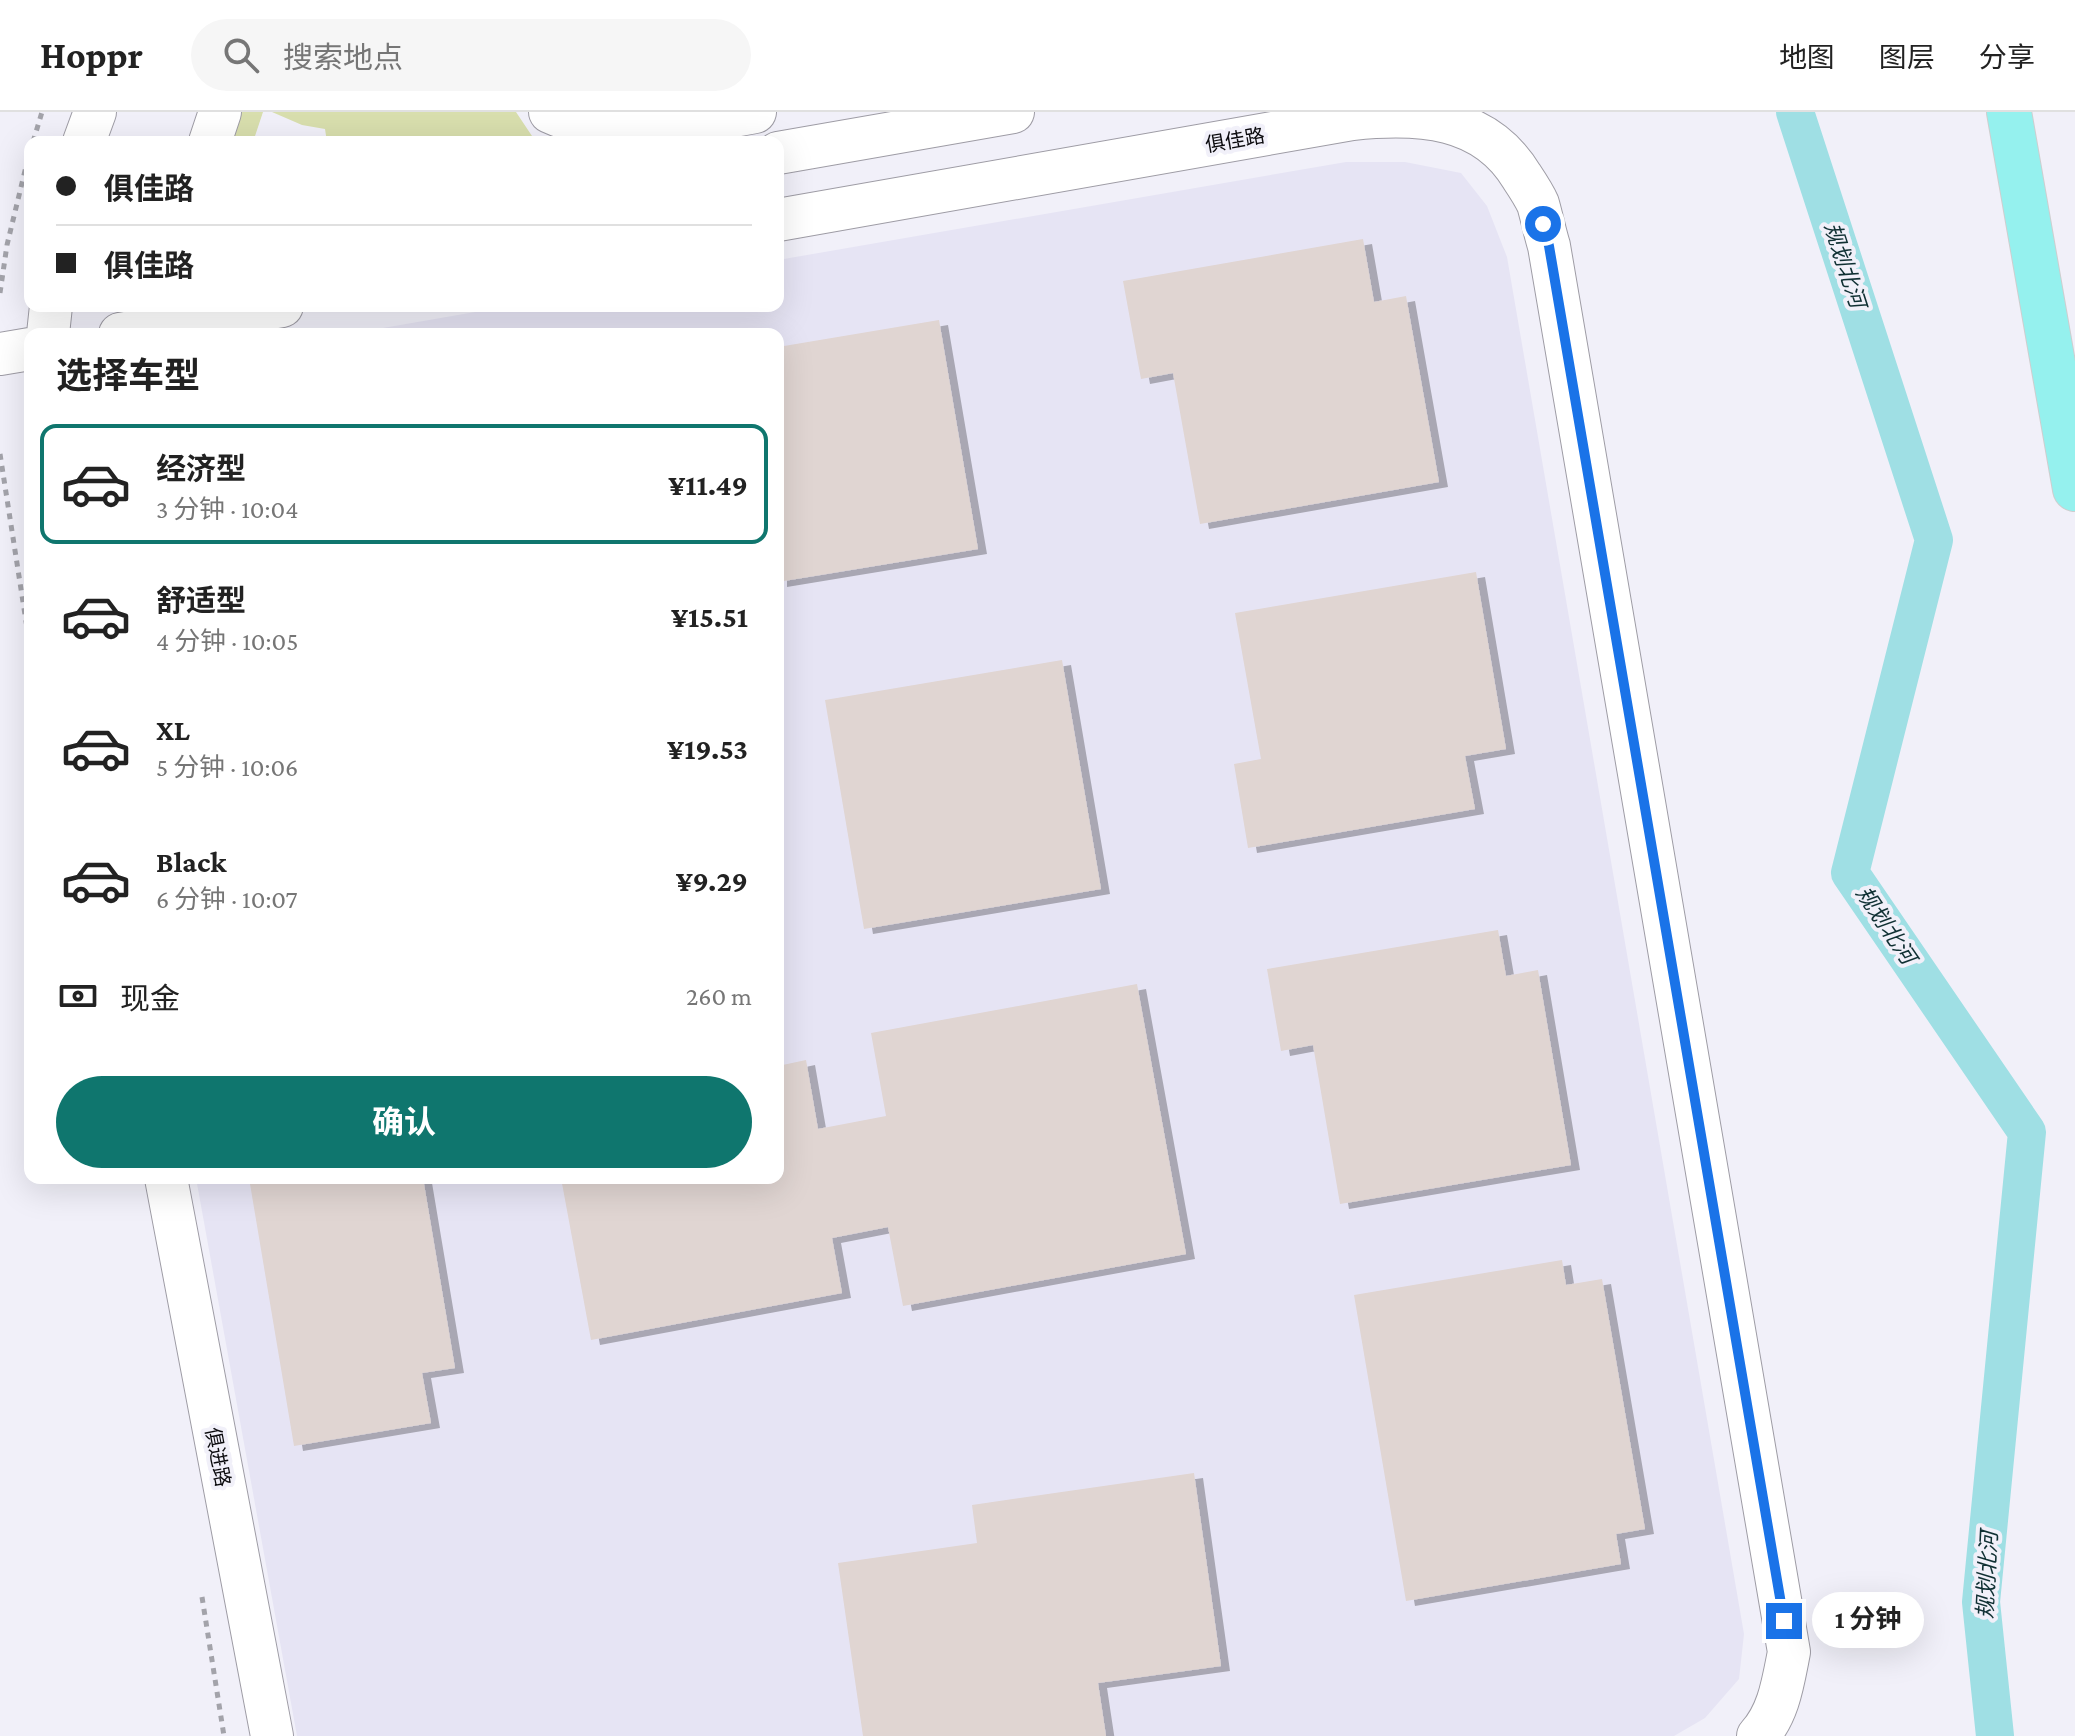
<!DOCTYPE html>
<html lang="zh">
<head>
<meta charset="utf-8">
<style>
  body { margin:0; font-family:"Crimson Pro","Noto Sans SC",serif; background:#f6f6f6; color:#222; height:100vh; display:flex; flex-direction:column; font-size:30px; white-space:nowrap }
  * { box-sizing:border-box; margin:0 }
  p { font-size:26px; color:#767676 }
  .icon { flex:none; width:44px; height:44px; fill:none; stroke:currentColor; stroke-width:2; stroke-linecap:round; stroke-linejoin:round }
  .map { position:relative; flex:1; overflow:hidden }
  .panel { position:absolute; left:24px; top:216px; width:760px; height:856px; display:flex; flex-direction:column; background:#fff; border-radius:16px; box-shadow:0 8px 32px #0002 }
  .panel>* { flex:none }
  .top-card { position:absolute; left:24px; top:24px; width:760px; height:176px; border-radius:16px; box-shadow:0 8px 32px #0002; display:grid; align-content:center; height:176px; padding:0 32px; background:#fff }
  .end { position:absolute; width:36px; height:36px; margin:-18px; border:10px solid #1a73e8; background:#fff; box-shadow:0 0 0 4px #fff }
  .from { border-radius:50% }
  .bubble { position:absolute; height:56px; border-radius:28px; background:#fff; box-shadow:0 8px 32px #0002; font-size:26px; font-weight:700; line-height:56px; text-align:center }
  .top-card b { display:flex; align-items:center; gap:28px; height:76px; font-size:30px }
  .top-card b+b { border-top:2px solid #e0e0e0 }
  .top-card i { width:20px; height:20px; background:#222 }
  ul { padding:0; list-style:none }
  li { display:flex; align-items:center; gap:24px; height:120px; margin:0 16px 12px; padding:0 16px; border:4px solid transparent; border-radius:16px }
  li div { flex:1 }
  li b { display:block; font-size:30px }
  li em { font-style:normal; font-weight:700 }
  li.selected { border-color:#0f766e }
  li>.icon { width:72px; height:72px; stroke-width:1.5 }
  h2 { padding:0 32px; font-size:36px; line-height:96px }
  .pay { display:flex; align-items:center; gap:20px; height:88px; padding:0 32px; font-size:30px }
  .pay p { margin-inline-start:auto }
  .button { display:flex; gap:16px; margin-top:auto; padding:16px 32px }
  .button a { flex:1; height:92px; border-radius:48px; background:#0f766e; color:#fff; font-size:32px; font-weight:700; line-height:92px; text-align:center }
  header { display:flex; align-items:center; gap:48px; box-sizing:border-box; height:112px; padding:0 40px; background:#fff; border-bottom:2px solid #e0e0e0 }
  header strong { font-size:38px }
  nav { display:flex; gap:44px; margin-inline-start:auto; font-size:28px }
  .search { width:560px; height:72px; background:#f6f6f6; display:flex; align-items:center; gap:20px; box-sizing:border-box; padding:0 28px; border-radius:44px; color:#767676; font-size:30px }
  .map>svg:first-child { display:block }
</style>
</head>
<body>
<header>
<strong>Hoppr</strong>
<div class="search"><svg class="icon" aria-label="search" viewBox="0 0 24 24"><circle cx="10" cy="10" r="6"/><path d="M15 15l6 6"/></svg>搜索地点</div>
<nav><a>地图</a><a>图层</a><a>分享</a></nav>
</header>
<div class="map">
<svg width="2075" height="1624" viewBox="0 0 2075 1624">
  <defs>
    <filter id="shadow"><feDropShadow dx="9" dy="5" stdDeviation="0" flood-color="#0004"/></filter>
  </defs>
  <rect width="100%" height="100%" fill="#f1f0f9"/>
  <path fill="#e6e4f4" d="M1346,50H1405L1461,61L1487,94L1507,145L1744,1522L1739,1567L1705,1606L1674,1624H297L196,1066H778V222H348L510,194H778V148Z"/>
  <path fill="#d8dead" d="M235,0H263L253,30H224Z
    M272,0H516L536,30H327L325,17L302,13Z"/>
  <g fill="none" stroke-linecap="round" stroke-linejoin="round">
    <path stroke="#9fdfe4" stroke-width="38" d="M1795,0L1934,428L1850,761L2027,1020L1981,1490L1995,1624"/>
  </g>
  <path fill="#e0d5d2" filter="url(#shadow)" d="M1363,127L1374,190L1406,184L1439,370L1200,412L1173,261L1141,267L1123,169Z
    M939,208L978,437L778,470V235Z
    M1476,460L1506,637L1465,644L1475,697L1248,736L1234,652L1261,647L1235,501Z
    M1062,548L1101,777L864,817L825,588Z
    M1498,818L1506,864L1538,858L1571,1053L1340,1092L1313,933L1281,939L1267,857Z
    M1137,872L1186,1142L903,1194L888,1115L832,1126L842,1181L591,1228L561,1066H778V954L806,948L818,1017L886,1004L871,921Z
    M249,1066H423L455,1256L422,1261L431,1311L294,1334Z
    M1562,1148L1566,1173L1602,1167L1645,1417L1616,1422L1621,1452L1406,1489L1354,1183Z
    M1194,1361L1221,1554L1098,1571L1106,1624H863L838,1451L977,1431L972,1393Z"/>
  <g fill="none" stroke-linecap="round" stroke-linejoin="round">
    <defs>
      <path id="minor" d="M550,0C617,31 686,13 755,0
        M84,30L95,0
        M210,30L220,0
        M778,41L1013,0
        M778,108L1352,7C1418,0 1485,3 1522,65C1528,74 1534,83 1538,92C1542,106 1545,121 1549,134L1789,1540C1783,1570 1779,1601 1758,1624
        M48,222L51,194
        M120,222L282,194
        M0,242L30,237
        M166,1066L272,1624"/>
      <path id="major" d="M2009,0L2075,377"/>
    </defs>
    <use href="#minor" stroke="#9e9ca5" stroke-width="44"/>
    <use href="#major" stroke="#cececf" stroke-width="46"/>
    <path stroke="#a3a3aa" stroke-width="5" stroke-dasharray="6 6" stroke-linecap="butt" d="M33,30L42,0
      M0,181L7,133L30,38
      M0,342L30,535
      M202,1485L224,1624"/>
    <use href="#minor" stroke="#fff" stroke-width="42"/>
    <use href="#major" stroke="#95f1ee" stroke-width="44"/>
  </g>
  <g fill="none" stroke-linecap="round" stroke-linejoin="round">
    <path stroke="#1a73e8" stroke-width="10" d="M1543,112L1549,134L1784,1509"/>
  </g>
  <g text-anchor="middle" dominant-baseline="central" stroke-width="8" stroke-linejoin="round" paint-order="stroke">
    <g font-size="20" fill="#0b0b0e" stroke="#f1f0f9">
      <text transform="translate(1235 28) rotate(-10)">俱佳路</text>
      <text transform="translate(218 1345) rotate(79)">俱进路</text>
    </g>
    <g font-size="22" font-style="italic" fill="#103033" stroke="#f1f0f9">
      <text transform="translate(1845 153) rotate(72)">规划北河</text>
      <text transform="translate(1886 813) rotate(56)">规划北河</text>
      <text transform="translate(1987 1463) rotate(-87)">规划北河</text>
    </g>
  </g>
</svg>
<i class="end from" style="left:1543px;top:112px"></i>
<i class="end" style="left:1784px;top:1509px"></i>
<div class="bubble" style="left:1812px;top:1480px;width:112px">1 分钟</div>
<div class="top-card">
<b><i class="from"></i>俱佳路</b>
<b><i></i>俱佳路</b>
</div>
<section class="panel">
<h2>选择车型</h2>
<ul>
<li class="selected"><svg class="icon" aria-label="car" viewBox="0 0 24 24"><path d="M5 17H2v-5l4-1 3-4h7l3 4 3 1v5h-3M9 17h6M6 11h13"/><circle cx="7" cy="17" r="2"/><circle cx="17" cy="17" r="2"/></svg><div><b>经济型</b><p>3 分钟 · 10:04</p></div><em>¥11.49</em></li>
<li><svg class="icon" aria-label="car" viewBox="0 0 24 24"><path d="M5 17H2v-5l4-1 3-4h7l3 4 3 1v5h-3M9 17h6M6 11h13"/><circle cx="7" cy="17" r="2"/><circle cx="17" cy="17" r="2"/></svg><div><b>舒适型</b><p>4 分钟 · 10:05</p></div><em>¥15.51</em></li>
<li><svg class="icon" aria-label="car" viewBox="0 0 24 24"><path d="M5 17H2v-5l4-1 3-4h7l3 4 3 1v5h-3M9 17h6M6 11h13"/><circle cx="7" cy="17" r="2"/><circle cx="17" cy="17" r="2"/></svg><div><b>XL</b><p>5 分钟 · 10:06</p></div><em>¥19.53</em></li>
<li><svg class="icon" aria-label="car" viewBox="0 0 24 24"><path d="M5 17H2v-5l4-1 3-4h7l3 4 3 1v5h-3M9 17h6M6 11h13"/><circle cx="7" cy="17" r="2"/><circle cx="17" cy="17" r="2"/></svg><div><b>Black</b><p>6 分钟 · 10:07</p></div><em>¥9.29</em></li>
</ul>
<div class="pay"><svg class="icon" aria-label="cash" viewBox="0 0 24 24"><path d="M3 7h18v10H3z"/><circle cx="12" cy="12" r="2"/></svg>现金<p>260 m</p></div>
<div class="button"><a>确认</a></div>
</section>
</div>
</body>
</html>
